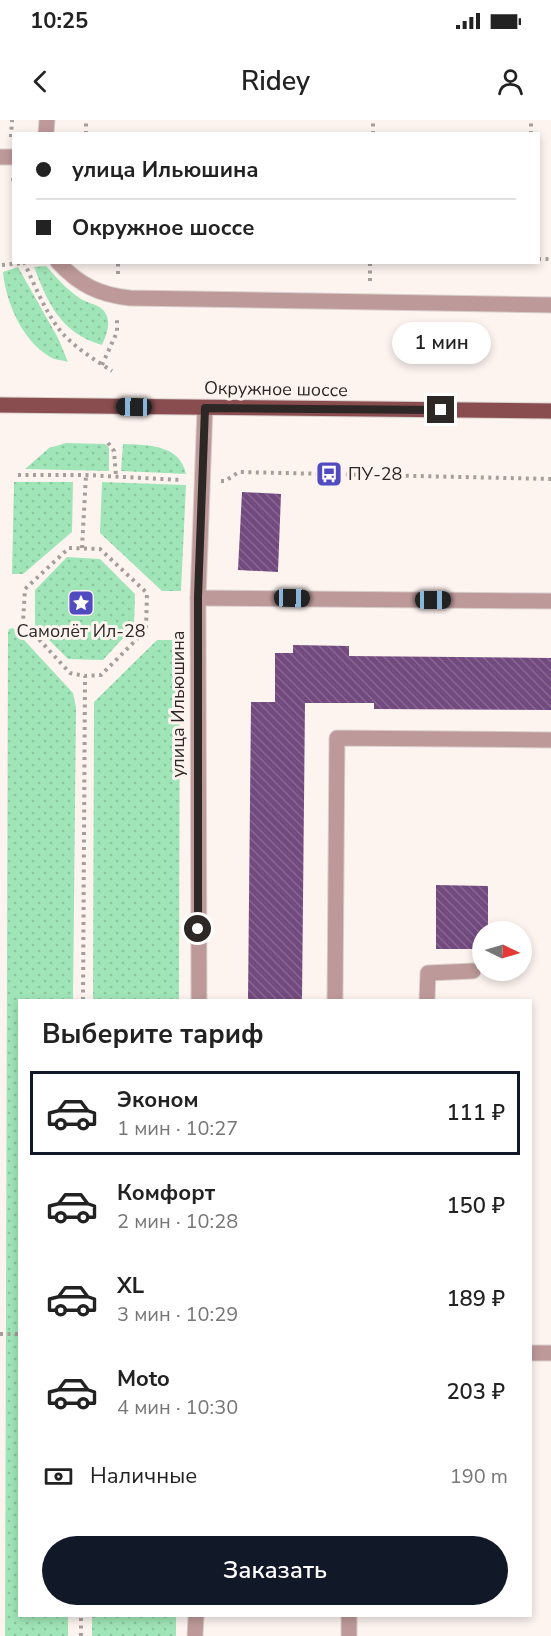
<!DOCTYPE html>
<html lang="ru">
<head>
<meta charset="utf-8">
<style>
  body { margin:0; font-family:"Nunito Sans",sans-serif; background:#f2f2f2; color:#222; height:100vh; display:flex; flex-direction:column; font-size:22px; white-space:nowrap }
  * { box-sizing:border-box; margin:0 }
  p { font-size:20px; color:#767676 }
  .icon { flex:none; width:33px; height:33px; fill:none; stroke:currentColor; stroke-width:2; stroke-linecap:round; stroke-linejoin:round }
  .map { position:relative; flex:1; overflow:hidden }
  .sheet { position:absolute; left:18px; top:879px; width:514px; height:618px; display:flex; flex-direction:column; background:#fff; border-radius:0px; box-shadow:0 3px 9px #0003 }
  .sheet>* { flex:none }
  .hud { position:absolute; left:12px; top:12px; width:528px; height:132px; border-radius:0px; box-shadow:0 3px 9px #0003; display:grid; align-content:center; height:132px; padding:0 24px; background:#fff }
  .needle { width:39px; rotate:95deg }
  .buttons { position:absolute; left:472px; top:801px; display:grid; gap:12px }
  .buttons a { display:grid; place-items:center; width:60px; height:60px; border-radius:50%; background:#fff; box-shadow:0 3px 9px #0003; font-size:30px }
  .end { position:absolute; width:27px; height:27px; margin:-14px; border:8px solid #2d2826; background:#fff; box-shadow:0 0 0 3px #fff }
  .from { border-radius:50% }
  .bubble { position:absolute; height:42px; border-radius:21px; background:#fff; box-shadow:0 3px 9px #0003; font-size:20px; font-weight:600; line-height:42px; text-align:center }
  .car { position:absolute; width:18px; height:36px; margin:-18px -9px; border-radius:8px; box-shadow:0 0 4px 2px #0007; background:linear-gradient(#222 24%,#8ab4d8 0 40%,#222 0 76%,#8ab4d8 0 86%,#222 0) }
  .hud b { display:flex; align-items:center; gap:21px; height:57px; font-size:22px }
  .hud b+b { border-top:2px solid #e0e0e0 }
  .hud i { width:15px; height:15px; background:#222 }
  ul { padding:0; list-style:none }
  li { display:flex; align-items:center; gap:18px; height:84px; margin:0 12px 9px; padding:0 12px; border:3px solid transparent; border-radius:0px }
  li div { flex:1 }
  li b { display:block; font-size:22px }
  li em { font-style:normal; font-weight:600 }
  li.current { border-color:#111827 }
  li>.icon { width:54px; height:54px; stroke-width:1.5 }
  h2 { padding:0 24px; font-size:27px; line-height:72px }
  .pay { display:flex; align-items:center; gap:15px; height:66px; padding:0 24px; font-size:22px }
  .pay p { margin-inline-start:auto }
  .primary-button { display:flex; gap:12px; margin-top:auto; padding:12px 24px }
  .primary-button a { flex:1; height:69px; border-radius:36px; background:#111827; color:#fff; font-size:24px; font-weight:600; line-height:69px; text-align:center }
  .status { display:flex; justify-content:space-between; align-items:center; height:42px; padding:0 30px; background:#fff; direction:ltr }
  .status svg { height:16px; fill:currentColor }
  header { display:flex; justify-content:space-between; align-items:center; height:78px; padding:0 24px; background:#fff; font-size:27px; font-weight:600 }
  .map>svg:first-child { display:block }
</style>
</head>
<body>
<div class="status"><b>10:25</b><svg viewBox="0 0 49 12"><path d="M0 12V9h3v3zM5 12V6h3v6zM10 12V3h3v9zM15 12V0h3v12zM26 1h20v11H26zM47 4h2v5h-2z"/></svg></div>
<header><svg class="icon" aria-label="back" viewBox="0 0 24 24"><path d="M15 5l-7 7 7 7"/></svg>Ridey<svg class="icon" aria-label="person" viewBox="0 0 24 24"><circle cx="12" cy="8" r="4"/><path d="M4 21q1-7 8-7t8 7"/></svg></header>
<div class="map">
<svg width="551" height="1516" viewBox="0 0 551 1516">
  <defs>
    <pattern id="grass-dots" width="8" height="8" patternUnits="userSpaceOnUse" patternTransform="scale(1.5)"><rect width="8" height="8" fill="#a0e5b7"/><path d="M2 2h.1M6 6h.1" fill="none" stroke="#8ac49d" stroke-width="1.8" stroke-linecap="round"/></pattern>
    <pattern id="building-back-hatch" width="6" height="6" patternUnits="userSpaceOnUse" patternTransform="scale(1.5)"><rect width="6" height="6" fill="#734a80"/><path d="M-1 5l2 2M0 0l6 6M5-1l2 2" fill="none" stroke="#866790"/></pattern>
  </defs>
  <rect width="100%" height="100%" fill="#fdf4f0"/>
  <path fill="url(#grass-dots)" d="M46,146C57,158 67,170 81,179C87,183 97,184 102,189C113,199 107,214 102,225C61,213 48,184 34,147Z
    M18,147L58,218L68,242C62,240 54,240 50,237C22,220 6,183 3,152Z
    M66,323L105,324L109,328V351L25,349L49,328Z
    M123,324C147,325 180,324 186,354L121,351Z
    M14,362H73L72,412L23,454H12Z
    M102,362L186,365L181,471H162L100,413Z
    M67,437L100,439L135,474L134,506L103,540L68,539L35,506V470Z
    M13,508L73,573L76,587L73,880H20V1496H68V1516H5L8,513L9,509Z
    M157,520H180L179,880H93L94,582Z
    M92,1496H176V1516H92Z"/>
  <path fill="url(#building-back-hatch)" d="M242,372L281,374L278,452L238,450Z
    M293,525L349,526V536L551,538V590L374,589V583H305L302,880H248L251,582H275V533H293Z
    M436,765L488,766V812H483V829H436Z"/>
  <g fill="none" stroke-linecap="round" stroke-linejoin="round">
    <defs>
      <path id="lane" d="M46,14L47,0
        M0,37H14
        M58,142C79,165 100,175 130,178L551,185
        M198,478L551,481
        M335,880L337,618L551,620
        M427,880L428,853L473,851
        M531,1233H551
        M349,1516V1496"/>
      <path id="street" d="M199,880L198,478L205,288
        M195,1516L196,1496"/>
      <path id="primary" d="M0,285L551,291"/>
    </defs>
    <use href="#lane" stroke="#d8cfcc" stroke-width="17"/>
    <use href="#street" stroke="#d8cfcc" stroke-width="17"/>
    <use href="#primary" stroke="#d8cfcc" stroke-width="17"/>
    <path stroke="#a59e9a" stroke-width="4" stroke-dasharray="3 4.5" stroke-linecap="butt" d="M86,14V0
      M373,14V0
      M531,14V0
      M11,17L12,0
      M13,58L14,66
      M538,139H551
      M24,142C35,166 46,194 63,214C77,229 95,240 112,251
      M2,145L24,143
      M118,154V142
      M370,161V142
      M102,245L117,212V198
      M108,323L114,331L116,356
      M18,355H86L181,360
      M221,361H225L239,352L551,359
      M69,428L100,429L147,473L146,510L101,555L85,556L70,553L23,502L25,469Z
      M82,428L86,355
      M83,880L85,556
      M0,1214H20
      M81,1516V1496"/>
    <use href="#lane" stroke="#be9999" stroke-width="15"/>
    <use href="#street" stroke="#be9999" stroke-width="15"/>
    <use href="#primary" stroke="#894c4f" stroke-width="15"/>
  </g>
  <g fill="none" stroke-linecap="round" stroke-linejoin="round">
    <path stroke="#2d2826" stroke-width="8" d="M198,809V477L205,288L441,290"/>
  </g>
  <defs>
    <symbol id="bus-square" viewBox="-11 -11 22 22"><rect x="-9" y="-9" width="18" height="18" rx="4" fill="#514bc2" stroke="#fdf4f0"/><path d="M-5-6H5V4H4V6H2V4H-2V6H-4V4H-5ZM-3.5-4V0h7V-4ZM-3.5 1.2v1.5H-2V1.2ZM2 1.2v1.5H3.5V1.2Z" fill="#fff"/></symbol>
    <symbol id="sight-square" viewBox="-11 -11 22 22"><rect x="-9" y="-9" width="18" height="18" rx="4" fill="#514bc2" stroke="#fdf4f0"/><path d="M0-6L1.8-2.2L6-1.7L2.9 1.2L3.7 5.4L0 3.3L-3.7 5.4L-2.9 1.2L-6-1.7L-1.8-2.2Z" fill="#fff"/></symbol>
  </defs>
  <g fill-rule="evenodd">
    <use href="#bus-square" x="314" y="339" width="30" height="30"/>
    <use href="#sight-square" x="66" y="468" width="30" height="30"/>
  </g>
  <g text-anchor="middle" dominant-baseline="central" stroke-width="6" stroke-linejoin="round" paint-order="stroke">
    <g font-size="18" fill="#2d2826" stroke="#fdf4f0">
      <text transform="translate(276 269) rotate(1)">Окружное шоссе</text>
      <text transform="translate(178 584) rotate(-90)">улица Ильюшина</text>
    </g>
    <g font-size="18" fill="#2d2826" stroke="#fdf4f0" text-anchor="start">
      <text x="348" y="354">ПУ-28</text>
      <text x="81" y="511" text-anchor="middle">Самолёт Ил-28</text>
    </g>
  </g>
</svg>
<div class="buttons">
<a><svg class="needle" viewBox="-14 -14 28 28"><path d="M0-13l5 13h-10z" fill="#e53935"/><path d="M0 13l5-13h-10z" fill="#767676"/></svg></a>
</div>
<i class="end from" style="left:198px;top:809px"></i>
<i class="end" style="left:441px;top:290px"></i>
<div class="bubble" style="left:392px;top:202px;width:99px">1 мин</div>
<i class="car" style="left:134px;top:287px;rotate:271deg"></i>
<i class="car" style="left:292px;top:478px;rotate:91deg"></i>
<i class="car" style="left:433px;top:480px;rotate:90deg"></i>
<div class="hud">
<b><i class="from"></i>улица Ильюшина</b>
<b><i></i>Окружное шоссе</b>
</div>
<section class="sheet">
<h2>Выберите тариф</h2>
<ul>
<li class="current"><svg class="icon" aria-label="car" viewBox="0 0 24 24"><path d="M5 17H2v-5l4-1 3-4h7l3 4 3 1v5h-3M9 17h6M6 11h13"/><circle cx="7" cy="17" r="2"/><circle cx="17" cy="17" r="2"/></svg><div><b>Эконом</b><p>1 мин · 10:27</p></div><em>111 ₽</em></li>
<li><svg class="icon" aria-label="car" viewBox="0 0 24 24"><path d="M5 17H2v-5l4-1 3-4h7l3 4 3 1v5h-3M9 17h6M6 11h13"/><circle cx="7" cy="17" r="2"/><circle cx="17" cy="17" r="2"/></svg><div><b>Комфорт</b><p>2 мин · 10:28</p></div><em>150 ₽</em></li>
<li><svg class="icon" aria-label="car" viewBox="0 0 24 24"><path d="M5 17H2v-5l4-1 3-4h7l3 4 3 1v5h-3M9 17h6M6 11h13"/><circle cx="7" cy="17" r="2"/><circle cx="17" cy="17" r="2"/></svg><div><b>XL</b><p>3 мин · 10:29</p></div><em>189 ₽</em></li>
<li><svg class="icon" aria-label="car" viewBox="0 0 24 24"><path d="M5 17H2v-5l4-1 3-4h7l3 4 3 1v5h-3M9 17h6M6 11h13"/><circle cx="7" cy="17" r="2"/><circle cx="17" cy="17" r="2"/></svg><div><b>Moto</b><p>4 мин · 10:30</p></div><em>203 ₽</em></li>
</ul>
<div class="pay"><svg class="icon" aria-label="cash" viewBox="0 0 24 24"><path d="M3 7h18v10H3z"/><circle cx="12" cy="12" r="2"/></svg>Наличные<p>190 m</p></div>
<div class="primary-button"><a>Заказать</a></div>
</section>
</div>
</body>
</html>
